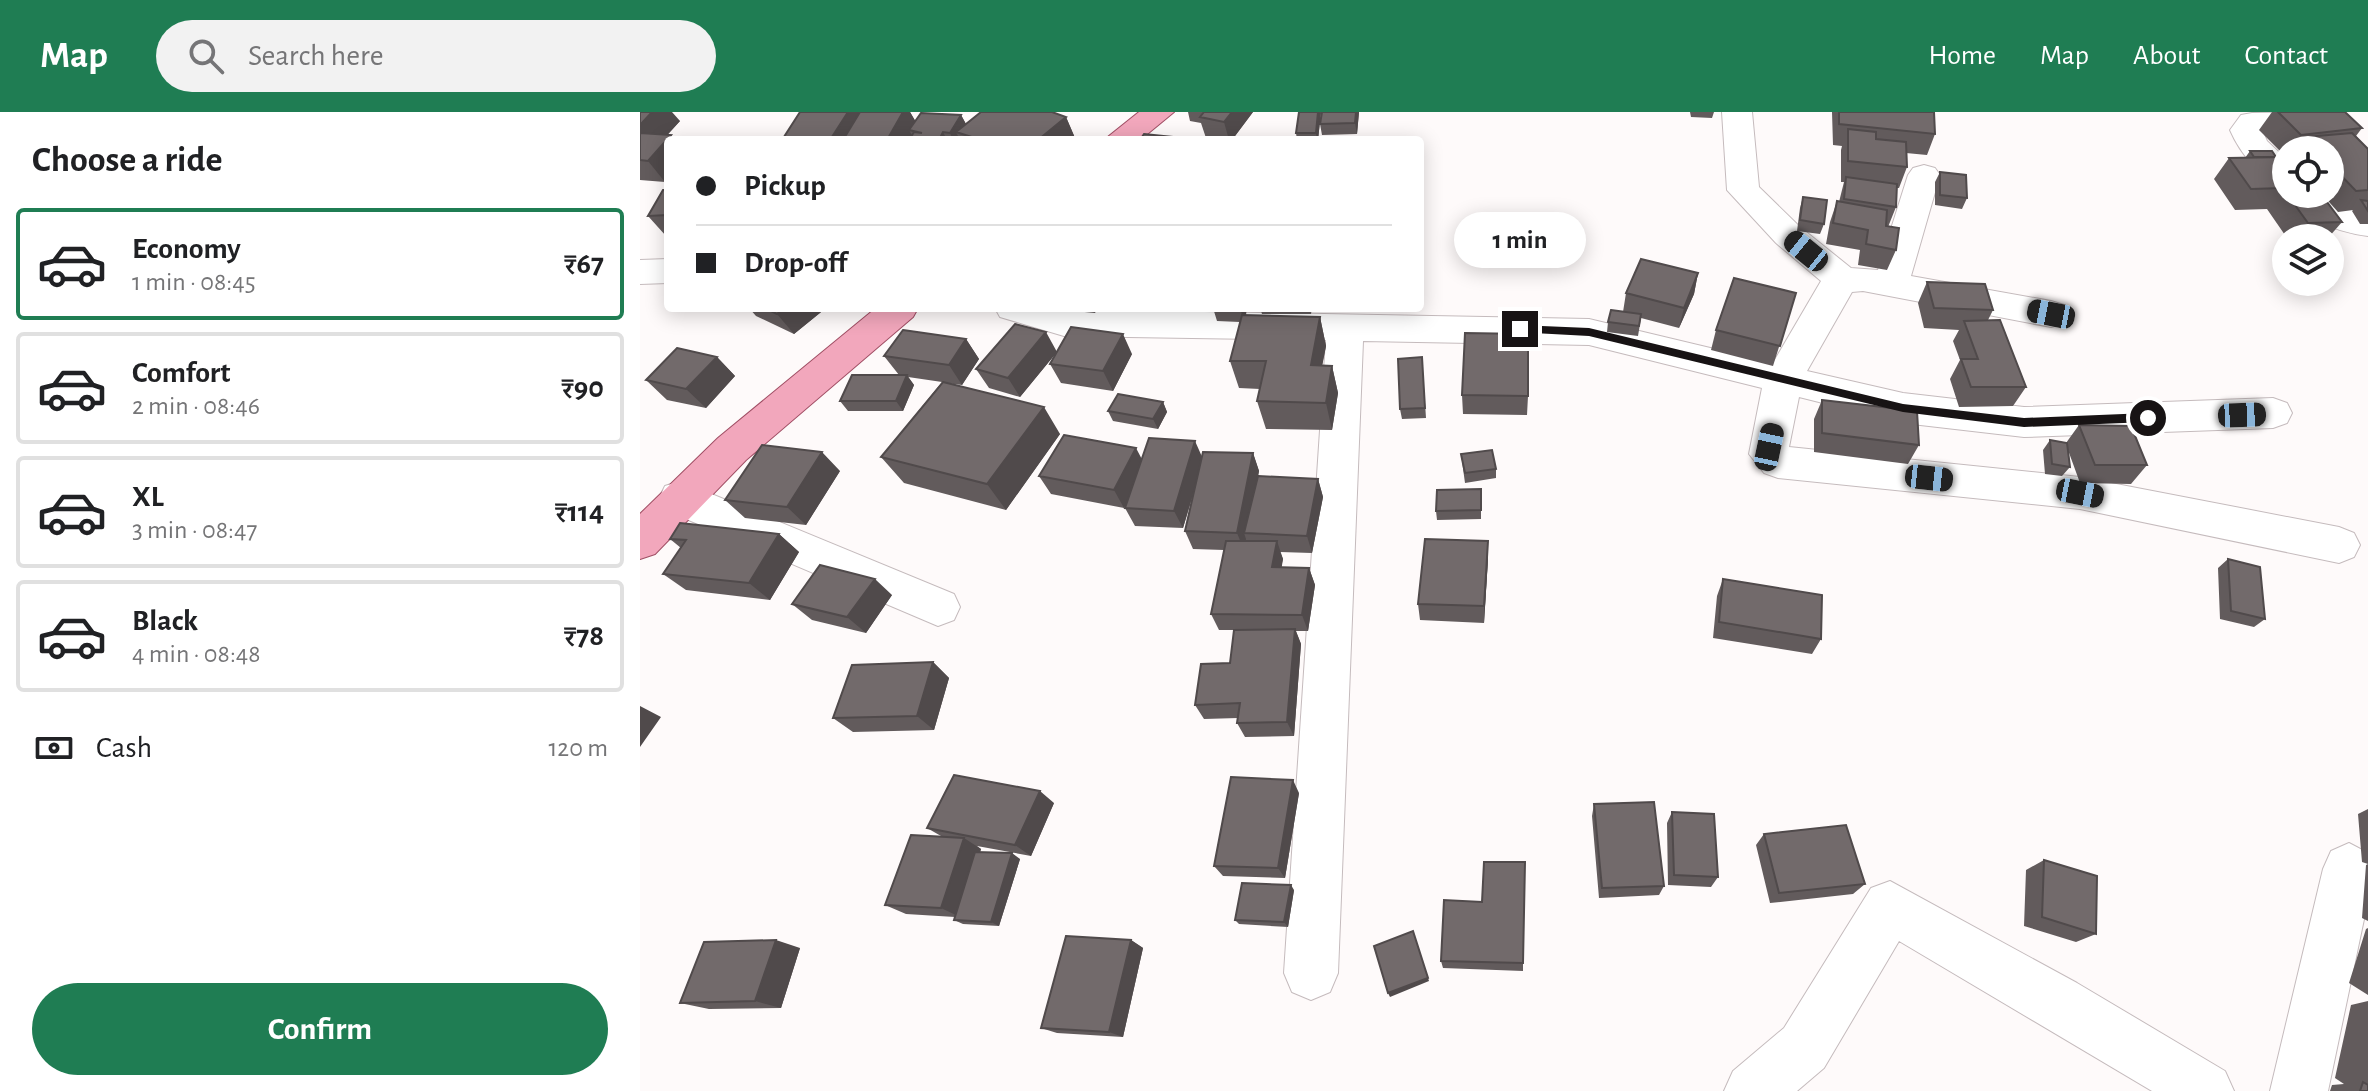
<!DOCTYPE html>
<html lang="en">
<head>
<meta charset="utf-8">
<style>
  body { margin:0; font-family:"Alegreya Sans",sans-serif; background:#f2f2f2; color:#202124; height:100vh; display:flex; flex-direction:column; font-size:30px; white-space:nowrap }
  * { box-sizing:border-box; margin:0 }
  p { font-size:26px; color:#757577 }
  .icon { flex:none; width:44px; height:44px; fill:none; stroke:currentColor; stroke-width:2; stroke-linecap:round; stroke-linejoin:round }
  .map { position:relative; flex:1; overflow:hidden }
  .side { display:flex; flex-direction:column; background:#fff; width:640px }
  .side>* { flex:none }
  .guide { position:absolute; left:24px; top:24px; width:760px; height:176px; border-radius:8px; box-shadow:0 4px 20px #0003; display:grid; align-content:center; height:176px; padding:0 32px; background:#fff }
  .controls { position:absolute; left:1632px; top:24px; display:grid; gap:16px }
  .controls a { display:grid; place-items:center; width:72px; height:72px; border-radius:50%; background:#fff; box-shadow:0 4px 20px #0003; font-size:40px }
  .end { position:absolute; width:36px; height:36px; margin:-18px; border:10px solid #171314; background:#fff; box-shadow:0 0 0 4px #fff }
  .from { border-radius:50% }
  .bubble { position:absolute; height:56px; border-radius:28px; background:#fff; box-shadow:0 4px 20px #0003; font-size:26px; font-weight:700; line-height:56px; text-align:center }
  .car { position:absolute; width:24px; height:48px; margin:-24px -12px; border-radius:10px; box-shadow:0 0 6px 2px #0007; background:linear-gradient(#222 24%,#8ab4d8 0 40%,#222 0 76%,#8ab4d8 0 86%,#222 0) }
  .guide b { display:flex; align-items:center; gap:28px; height:76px; font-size:30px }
  .guide b+b { border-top:2px solid #e0e0e0 }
  .guide i { width:20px; height:20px; background:#202124 }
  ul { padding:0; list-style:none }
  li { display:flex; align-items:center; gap:24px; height:112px; margin:0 16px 12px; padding:0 16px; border:4px solid #e0e0e0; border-radius:8px }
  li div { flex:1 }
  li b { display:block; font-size:30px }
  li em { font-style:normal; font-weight:700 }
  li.selected { border-color:#1f7d53 }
  li>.icon { width:72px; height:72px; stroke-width:1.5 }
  h2 { padding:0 32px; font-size:36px; line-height:96px }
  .pay { display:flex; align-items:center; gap:20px; height:88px; padding:0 32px; font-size:30px }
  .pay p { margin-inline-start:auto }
  .button { display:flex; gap:16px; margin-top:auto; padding:16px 32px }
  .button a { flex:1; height:92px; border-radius:48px; background:#1f7d53; color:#fff; font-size:32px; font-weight:700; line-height:92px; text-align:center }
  header { display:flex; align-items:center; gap:48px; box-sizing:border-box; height:112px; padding:0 40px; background:#1f7d53; color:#fff }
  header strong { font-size:38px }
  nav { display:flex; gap:44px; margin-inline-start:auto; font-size:28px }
  .search { width:560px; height:72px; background:#f2f2f2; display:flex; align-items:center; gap:20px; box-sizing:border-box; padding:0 28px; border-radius:44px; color:#757577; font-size:30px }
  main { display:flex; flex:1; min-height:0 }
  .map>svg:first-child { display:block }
</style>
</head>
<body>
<header>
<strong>Map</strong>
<div class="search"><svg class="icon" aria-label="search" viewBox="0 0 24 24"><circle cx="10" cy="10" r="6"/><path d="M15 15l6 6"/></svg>Search here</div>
<nav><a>Home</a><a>Map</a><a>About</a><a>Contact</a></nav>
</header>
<main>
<section class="side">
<h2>Choose a ride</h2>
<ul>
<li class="selected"><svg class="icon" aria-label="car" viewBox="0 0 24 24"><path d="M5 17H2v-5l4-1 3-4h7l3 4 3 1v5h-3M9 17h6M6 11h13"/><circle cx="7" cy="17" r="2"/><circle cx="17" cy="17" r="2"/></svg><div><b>Economy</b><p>1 min · 08:45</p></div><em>₹67</em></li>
<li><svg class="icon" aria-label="car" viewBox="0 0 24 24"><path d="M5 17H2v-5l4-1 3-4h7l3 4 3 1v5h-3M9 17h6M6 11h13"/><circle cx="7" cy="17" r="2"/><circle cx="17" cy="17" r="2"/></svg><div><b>Comfort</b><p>2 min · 08:46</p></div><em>₹90</em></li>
<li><svg class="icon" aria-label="car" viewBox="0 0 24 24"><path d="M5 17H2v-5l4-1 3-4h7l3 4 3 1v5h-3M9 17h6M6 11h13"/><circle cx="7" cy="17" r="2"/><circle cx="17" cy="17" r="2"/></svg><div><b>XL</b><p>3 min · 08:47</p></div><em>₹114</em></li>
<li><svg class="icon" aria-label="car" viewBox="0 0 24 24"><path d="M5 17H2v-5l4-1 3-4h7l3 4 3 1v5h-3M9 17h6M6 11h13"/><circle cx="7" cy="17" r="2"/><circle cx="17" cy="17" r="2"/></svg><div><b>Black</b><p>4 min · 08:48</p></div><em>₹78</em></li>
</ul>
<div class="pay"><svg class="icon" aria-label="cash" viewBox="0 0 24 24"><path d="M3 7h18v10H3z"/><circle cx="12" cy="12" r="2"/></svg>Cash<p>120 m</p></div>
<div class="button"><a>Confirm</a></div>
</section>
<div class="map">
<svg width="1728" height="979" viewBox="0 0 1728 979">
  <rect width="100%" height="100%" fill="#fefafa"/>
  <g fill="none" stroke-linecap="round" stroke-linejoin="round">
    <defs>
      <path id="minor" d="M1082,0H1112L1119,75L1160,115L1211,156L1238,158L1268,63L1273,56L1284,53L1295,56L1300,63L1271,164L1411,189L1424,193L1429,202L1424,211L1411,215L1223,179L1212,180L1167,259L1263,281L1384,295L1633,286L1647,291L1652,301L1647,311L1633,316L1384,325L1263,311L1159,285L1149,335L1440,365L1699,415L1714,421L1720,433L1714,445L1699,451L1440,397L1138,366L1124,361L1109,342L1122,276L949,233L723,229L698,861L690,880L671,888L652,880L644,861L686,228L424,224L360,205L355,196L949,207L1133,251L1181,169L1136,131L1087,78Z
        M1678,0L1674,6L1622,18L1627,29L1646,47V74C1621,68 1600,41 1590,18L1601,3L1612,1Z
        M1649,82H1685L1706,96L1728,102V124C1698,120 1666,109 1649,82Z
        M28,147V171L0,172V148Z
        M40,369L314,482L320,495L314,508L298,514L25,398L19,386L25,374Z
        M1709,731L1728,741V788L1688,979H1630L1683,757L1691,739Z
        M1250,769L1437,871L1585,959L1594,979H1512L1259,829L1184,956L1157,979H1084L1093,959L1144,916L1231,776Z"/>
      <path id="major" d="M499,0H534L500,28H464Z
        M236,196H278L273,205L106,348L15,442L0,447V402L78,326Z"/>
    </defs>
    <use href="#minor" stroke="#c5bbbd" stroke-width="2"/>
    <use href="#major" stroke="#a04e64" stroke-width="2"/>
    <use href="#minor" fill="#fff" fill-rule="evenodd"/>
    <use href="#major" fill="#f2a7bc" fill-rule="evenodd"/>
  </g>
  <path fill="#625b5c" d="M0,0L40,9L28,22L31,23L36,28H28V66L25,70L0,68Z
    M160,0H270L275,9L321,3L326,12L426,5L435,26L432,28H320L319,26L318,28H142Z
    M548,0H613L592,28H574L566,26L561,11L550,9Z
    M681,0L678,28H657L656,21Z
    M682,0H719L717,22L682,23L680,12Z
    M1050,0H1074L1072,6L1051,5Z
    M1192,0H1294L1295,22L1287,43L1266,41L1267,55L1259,76H1257L1256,95L1248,115L1256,138L1247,158L1218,153L1220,138L1186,132L1190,110L1197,89L1199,90L1204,70H1201V38L1202,34L1193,33Z
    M1632,0H1705L1722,16L1716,24L1728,37V112H1720L1712,99L1713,98L1698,100L1682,82H1690V38H1646V44H1645L1619,18Z
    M1610,39L1636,45H1646V82H1681L1702,110L1688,126H1647L1627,97L1595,98L1574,67L1589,46H1605Z
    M1300,60L1327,86L1322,97L1295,93V70Z
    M28,78V124H26L8,104Z
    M1163,85L1184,112L1180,122L1157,119L1160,96Z
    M1058,161L1054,182L1039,216L1001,206L998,224L967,220L968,210L983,200L986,181Z
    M1287,170L1353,198L1348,208L1386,275L1373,294L1319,295L1310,267L1320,248L1313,229L1319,218L1284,216L1278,191Z
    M1156,181L1133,254L1071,238L1076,218Z
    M109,196H186L154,222L116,204Z
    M403,196H458L455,201Z
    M573,196H607L606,203L680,205L686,234L682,253L692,254L698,281L692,318L626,317L617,289L620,277L599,276L590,249L600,210L577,209Z
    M620,196H672L671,202H622Z
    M326,227L339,247L322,273L305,271L420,322L366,398L264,371L241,345L302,270L268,265L274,273L263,299H208L200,289L259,263L244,244Z
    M417,240L492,242L473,279L421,271L410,252L416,241L380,285L349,276L336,257Z
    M77,245L95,264L66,296L27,288L6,268Z
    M782,245L786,306L762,307L760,297Z
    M822,283L888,284L887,303L823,302Z
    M1182,288L1279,333L1268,352L1174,340V307Z
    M523,290L527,300L518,317L473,309L468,299Z
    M1439,313L1507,353L1491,372L1440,371L1428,338L1430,355L1422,364L1405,362L1403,338L1410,328L1426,331Z
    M613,341L619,359L618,364L678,367L683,385L672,441L640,440L643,447L641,455L669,456L675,473L668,519H656L661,532L654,624L605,625L597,611L598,606L564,607L555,593L590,551L606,518H579L571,502L584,438L553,437L545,419L555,377L543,416L495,414L485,396L488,388L484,396L411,382L399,364L502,347L562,345Z
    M821,342L856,357V366L825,371Z
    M200,359L166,413L105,406L85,388Z
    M841,377V407L797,408L796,399Z
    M139,422L159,440L130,488L46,478L23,462L41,436L30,427Z
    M848,429V447L844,511L780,508L778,492Z
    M1588,447L1625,507L1614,515L1580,507L1578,456Z
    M1083,467L1181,527L1172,542L1073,526L1077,484Z
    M252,483L226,521L172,508L152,492Z
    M293,550L309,566L294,618L213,620L193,606Z
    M659,681L645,766L583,764L574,754Z
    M414,691L391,744L337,734L341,737L340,740L380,747L359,814L323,812L314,808L315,805L266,802L245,793L301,724L287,716Z
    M954,692L1024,774L1019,783L959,786L952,704Z
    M1728,697V752L1722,750L1718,702Z
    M1032,700L1078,765L1071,775L1028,773L1027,711Z
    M1124,722L1225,772L1213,782L1130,791L1116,733Z
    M1404,748L1456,822L1436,830L1384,814L1386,758Z
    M1728,752V809L1722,806L1726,753Z
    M654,778L648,815L599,812L595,808Z
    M1728,816V883L1709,871L1726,817Z
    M491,828L503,836L483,925L417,921L401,916Z
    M160,836L141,896L69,897L40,891Z
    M801,849L883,851V859L803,856Z
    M1728,889V979H1690L1692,973L1704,972L1695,966L1711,893Z"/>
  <path fill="#504a4b" d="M12,0H32L40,9L11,41L0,28V13Z
    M208,0H219L226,12L217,28H190Z
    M263,0H270L279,15L269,18L273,25L271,28H247Z
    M592,0H613L592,28H589L584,10Z
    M678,0H681L678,28H677L676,21Z
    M716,0H719L717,22L715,11Z
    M321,3L327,14L316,20L319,26L318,28H313L310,21Z
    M426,5L435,26L432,28H398Z
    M303,20L307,28H299Z
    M31,23L36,28H28V66L25,70L8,49Z
    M1058,161L1054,182L1039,216L1044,196Z
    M144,196H186L154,222L137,202Z
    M600,196H607L604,210Z
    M680,205L686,234L677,281L671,253Z
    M406,220L417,240L380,285L368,266Z
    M483,222L492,242L473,279L463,259Z
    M326,227L339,247L322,273L309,253Z
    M77,245L95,264L66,296L46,277Z
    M692,254L698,281L692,318L686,291Z
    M267,263L274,273L263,299L256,289Z
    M523,290L527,300L518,317L513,307Z
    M404,295L420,322L366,398L347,372Z
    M555,329L563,347L543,416L534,399Z
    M496,336L506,355L484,396L474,378Z
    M182,340L200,359L166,413L147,395Z
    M613,341L619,359L607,421H604L606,427L604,438L597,421Z
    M678,367L683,385L672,441L667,424Z
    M139,422L159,440L130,488L109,471Z
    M637,429L643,447L639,472L632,455Z
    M848,429V447L844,511V494Z
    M669,456L675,473L668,519L662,503Z
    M235,467L252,483L226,521L207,505Z
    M655,517L661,532L654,624L647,610Z
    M293,550L309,566L294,618L277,604Z
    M0,594L21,605L0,635Z
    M653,668L659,681L645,766L638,756Z
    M400,679L414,691L391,744L375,733Z
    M324,726L341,737L320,805L301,796Z
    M372,741L380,747L359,814L351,810Z
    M651,773L654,778L648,815L644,810Z
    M774,823L789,869L750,885L748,881Z
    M136,828L160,836L141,896L115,889Z
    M491,828L503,836L483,925L469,920Z"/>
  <path fill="#726a6b" stroke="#504a4b" stroke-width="2" d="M0,0H12L0,13Z
    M160,0H208L190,28H142Z
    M220,0H263L247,28H203Z
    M341,0H412L426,5L398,28H341L316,20Z
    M564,0H592L584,10L560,5Z
    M659,0H678L676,21H656Z
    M682,0H716L715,11L680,12Z
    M1199,0H1294L1295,22L1199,12Z
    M1638,0H1705L1722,16L1661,23Z
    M281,1L321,3L310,21L303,20L299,28H269L274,20L282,21L269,18Z
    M1208,17L1236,20V27L1266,30L1267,55L1208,49Z
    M0,21L31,23L8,49L0,48Z
    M1712,21L1728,37V78L1716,79L1690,52V38H1677L1665,25Z
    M504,22L544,26L543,28H500Z
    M1610,39H1632L1636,45H1614Z
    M1646,45V80L1643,76L1611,77L1589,46Z
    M1300,60L1326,63L1327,86L1300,83Z
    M1206,65L1257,72L1256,95L1204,87Z
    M23,78H28V103L8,104Z
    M1647,82H1681L1702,110L1668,111Z
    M1163,85L1187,88L1184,112L1160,108Z
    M1721,88L1728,89V99Z
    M1197,89L1247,98L1246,114L1259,116L1256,138L1226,132L1228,118L1193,111Z
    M1001,147L1058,161L1044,196L986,181Z
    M1094,166L1156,181L1140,234L1076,218Z
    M1287,170L1345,172L1353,198L1294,196Z
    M125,196H144L137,202Z
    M971,198L1001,202L999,214L968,210Z
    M602,203L680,205L671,253L692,254L686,291L617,289L626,249H590Z
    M1360,208L1386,275H1331L1321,247H1338L1324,209Z
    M375,212L406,220L368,266L336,257Z
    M431,215L483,222L463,259L410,252Z
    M263,218L326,227L309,253L244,244Z
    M825,221L888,222V284L822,283Z
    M37,236L77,245L46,277L6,268Z
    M782,245L785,296L760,297L758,247Z
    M212,263H267L256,289H200Z
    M303,270L404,295L347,372L241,345Z
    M478,282L523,290L513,307L468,299Z
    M1182,288L1277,299L1279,333L1182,321Z
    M1439,313L1491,314L1507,353H1455Z
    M424,323L496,336L474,378L399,364Z
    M509,326L555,329L534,399L485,396Z
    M1410,328L1427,331L1430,355L1412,352Z
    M122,333L182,340L147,395L85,388Z
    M852,338L856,357L825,361L821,342Z
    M563,340L613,341L597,421L545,419Z
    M618,364L678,367L667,424L604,421Z
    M841,377V398L796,399L797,378Z
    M40,411L139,422L109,471L23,462L46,428L30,427Z
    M785,427L848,429L844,494L778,492Z
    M586,429H637L632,455L669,456L662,503L571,502Z
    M1588,447L1620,455L1625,507L1591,499Z
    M180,453L235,467L207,505L152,492Z
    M1083,467L1182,483L1181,527L1079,510Z
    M655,517L647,610L597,611L600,591L555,593L561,552L590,551L594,518Z
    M293,550L277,604L193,606L212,553Z
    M314,663L400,679L375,733L287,716Z
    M591,665L653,668L638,756L574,754Z
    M1014,690L1024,774L962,776L954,692Z
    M1032,700L1074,702L1078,765L1034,763Z
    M1206,713L1225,772L1139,781L1124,722Z
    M271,723L324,726L301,796L245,793Z
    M335,740L372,741L351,810L314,808Z
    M1404,748L1457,764L1456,822L1402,805Z
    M844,750H885L883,851L801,849L804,788L842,790Z
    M602,771L651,773L644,810L595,808Z
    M773,819L788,866L748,881L734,834Z
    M426,824L491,828L469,920L401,916Z
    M136,828L115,889L40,891L64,830Z
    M1723,970L1728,973V979H1720Z"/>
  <path fill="#171314" d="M880,213L949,216L1263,292L1384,306L1508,301L1514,306L1508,310L1384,315L1263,300L949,224L876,220L874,217Z"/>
</svg>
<div class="controls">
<a><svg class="icon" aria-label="locate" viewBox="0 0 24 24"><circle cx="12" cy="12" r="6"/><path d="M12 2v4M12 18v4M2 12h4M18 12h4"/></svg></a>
<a><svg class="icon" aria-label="layers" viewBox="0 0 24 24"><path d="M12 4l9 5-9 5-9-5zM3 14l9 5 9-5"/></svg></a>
</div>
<i class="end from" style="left:1508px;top:306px"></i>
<i class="end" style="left:880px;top:217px"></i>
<div class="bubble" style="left:814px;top:100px;width:132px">1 min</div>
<i class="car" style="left:1166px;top:139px;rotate:309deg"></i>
<i class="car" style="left:1411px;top:202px;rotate:281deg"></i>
<i class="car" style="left:1602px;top:303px;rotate:88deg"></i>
<i class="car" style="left:1129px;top:335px;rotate:12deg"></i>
<i class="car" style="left:1289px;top:366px;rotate:96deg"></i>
<i class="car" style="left:1440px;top:381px;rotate:101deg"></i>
<div class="guide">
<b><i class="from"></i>Pickup</b>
<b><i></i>Drop-off</b>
</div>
</div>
</main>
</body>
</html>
